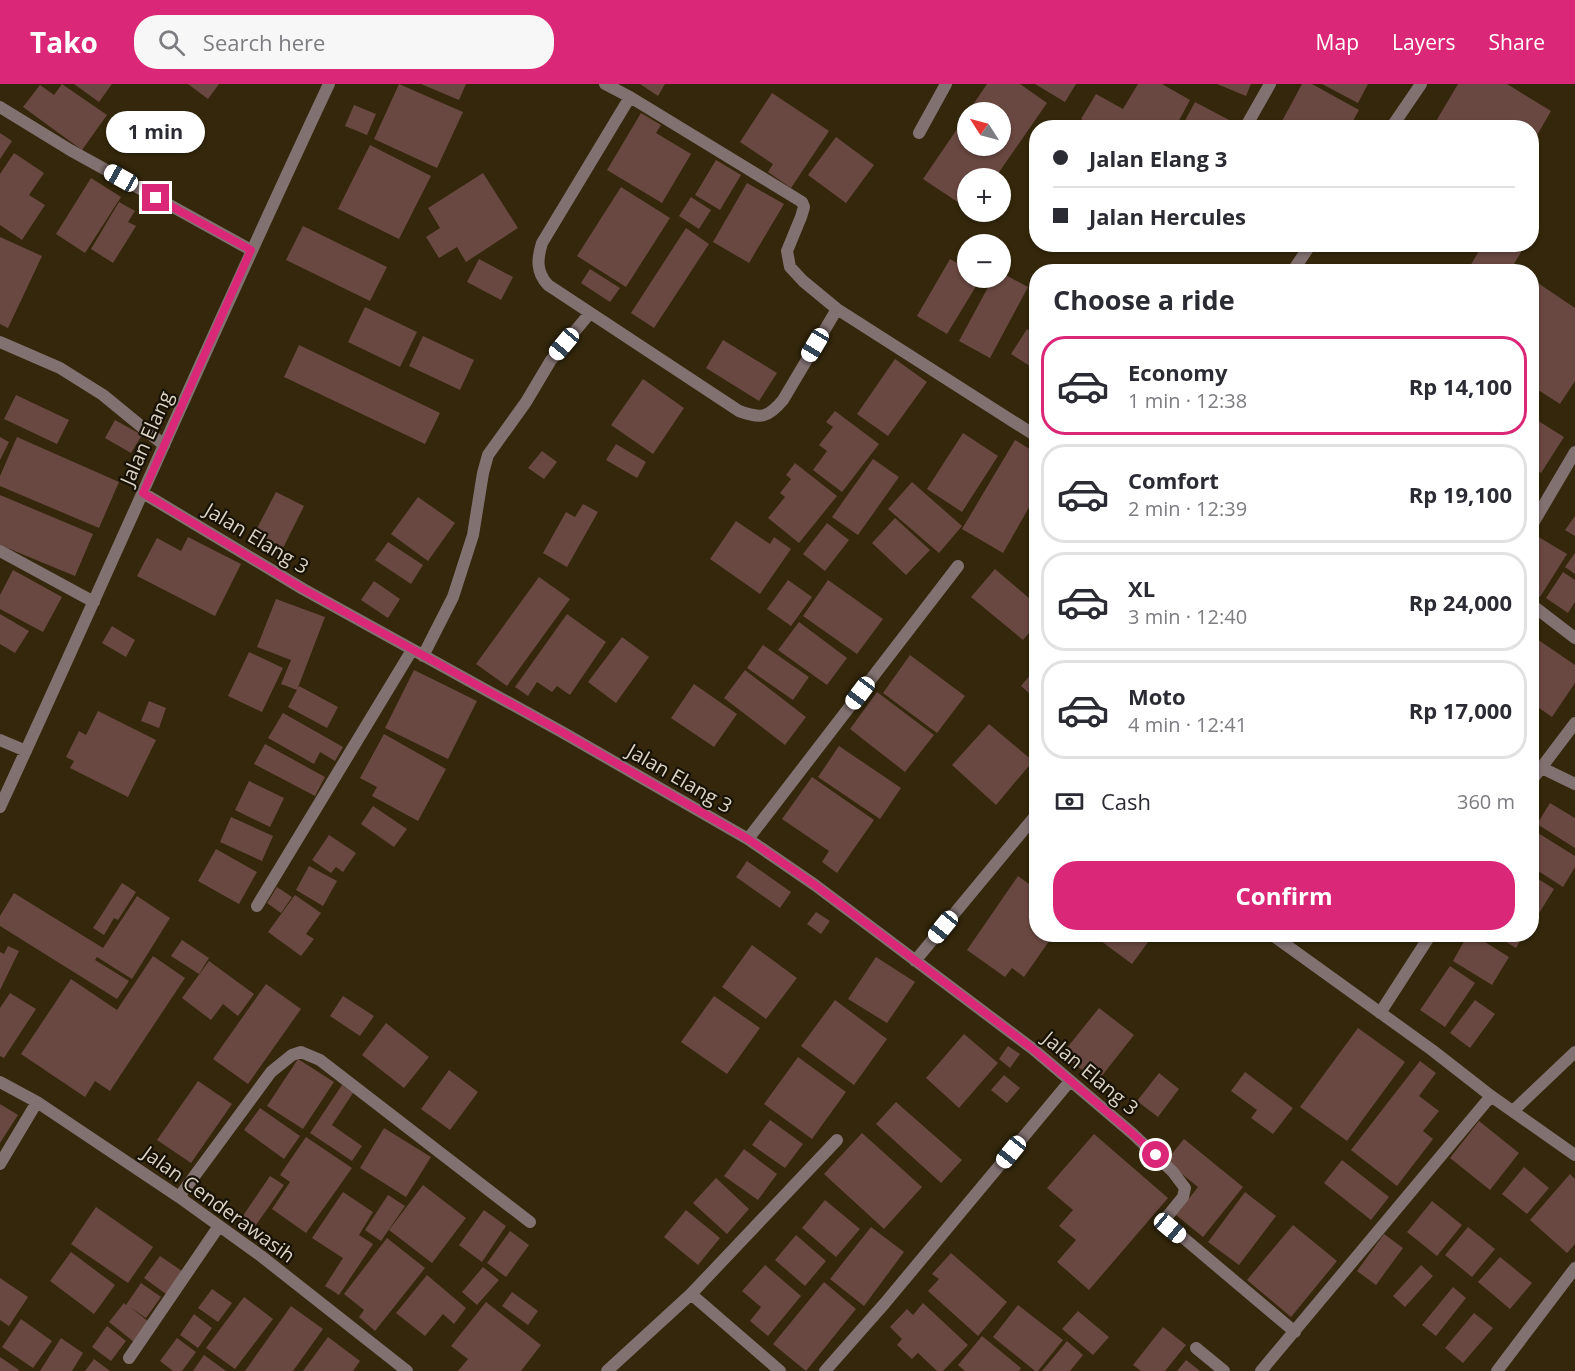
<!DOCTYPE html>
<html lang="en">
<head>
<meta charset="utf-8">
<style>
  body { margin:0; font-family:"Open Sans",sans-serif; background:#f7f7f7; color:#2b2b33; height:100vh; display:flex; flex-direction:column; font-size:22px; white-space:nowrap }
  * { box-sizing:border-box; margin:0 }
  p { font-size:20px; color:#7c7c81 }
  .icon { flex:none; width:33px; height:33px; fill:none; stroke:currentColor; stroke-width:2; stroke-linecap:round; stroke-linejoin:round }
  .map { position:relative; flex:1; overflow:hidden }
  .side { position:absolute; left:1029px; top:180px; width:510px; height:678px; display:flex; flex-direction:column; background:#fff; border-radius:24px; box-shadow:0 2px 4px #0004 }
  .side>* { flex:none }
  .banner { position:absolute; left:1029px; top:36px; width:510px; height:132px; border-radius:24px; box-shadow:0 2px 4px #0004; display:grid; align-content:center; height:132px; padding:0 24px; background:#fff }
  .needle { width:39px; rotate:306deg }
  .buttons { position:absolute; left:957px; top:18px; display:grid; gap:12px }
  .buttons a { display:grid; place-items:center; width:54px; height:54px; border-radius:50%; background:#fff; box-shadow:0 2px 4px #0004; font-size:30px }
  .end { position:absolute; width:27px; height:27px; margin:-14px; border:8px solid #db2777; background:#fff; box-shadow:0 0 0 3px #fff }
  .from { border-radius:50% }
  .bubble { position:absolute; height:42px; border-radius:21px; background:#fff; box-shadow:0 2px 4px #0004; font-size:20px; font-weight:700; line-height:42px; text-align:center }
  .car { position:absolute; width:18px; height:36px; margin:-18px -9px; border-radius:8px; box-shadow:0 0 4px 2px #0007; background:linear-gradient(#fff 24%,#345 0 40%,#fff 0 76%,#345 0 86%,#fff 0) }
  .banner b { display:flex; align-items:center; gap:21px; height:57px; font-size:22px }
  .banner b+b { border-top:2px solid #e1e1e2 }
  .banner i { width:15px; height:15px; background:#2b2b33 }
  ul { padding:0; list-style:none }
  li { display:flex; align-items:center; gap:18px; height:99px; margin:0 12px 9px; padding:0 12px; border:3px solid #e1e1e2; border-radius:24px }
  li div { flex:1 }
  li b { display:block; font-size:22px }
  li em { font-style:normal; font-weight:700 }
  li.current { border-color:#db2777 }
  li>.icon { width:54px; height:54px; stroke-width:1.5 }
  h2 { padding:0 24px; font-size:27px; line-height:72px }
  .pay { display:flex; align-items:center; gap:15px; height:66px; padding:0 24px; font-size:22px }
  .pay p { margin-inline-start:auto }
  .action { display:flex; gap:12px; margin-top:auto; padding:12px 24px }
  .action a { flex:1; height:69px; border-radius:24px; background:#db2777; color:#fff; font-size:24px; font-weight:700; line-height:69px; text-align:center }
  header { display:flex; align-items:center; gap:36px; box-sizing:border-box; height:84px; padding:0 30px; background:#db2777; color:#fff }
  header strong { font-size:28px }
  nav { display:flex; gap:33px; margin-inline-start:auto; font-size:21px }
  .search { width:420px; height:54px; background:#f7f7f7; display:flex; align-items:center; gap:15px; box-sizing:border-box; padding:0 21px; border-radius:24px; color:#7c7c81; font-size:22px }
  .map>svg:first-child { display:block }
</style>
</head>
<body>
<header>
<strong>Tako</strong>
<div class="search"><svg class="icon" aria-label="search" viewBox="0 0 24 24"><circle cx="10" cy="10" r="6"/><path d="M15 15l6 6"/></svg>Search here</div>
<nav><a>Map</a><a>Layers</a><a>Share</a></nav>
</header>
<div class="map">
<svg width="1575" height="1287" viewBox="0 0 1575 1287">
  <rect width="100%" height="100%" fill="#34270b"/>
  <path fill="#694841" d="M62,0L107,31L82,66L23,23L40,1L54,11Z
    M74,0H112L99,18Z
    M188,0H219L208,15Z
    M399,0L463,28L437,84L374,55Z
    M421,0H466L459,16Z
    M640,0H665L658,12Z
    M987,0H1020L1047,19L995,94H968V125L923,95L968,29V62H1000V28H968Z
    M1035,0H1076L1065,18Z
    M1138,0H1162L1190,16L1175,44H1097L1081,35L1096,10L1123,25Z
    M1217,0H1251L1246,12Z
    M1302,0H1312L1359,26L1349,44H1289L1281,39Z
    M1322,0H1368L1358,19Z
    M1458,0H1507L1551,27L1532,60V44H1432Z
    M772,9L829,47L791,104L768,88L773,80L740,58Z
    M1195,18L1231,37L1228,44H1181Z
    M354,21L376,30L367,51L345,42Z
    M641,29L661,41L656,49L691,70L662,119L607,86Z
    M0,49L12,57L0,75Z
    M836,53L874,81L846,119L808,91Z
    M370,61L431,92L399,155L338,125Z
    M14,69L44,89L29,111L45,121L22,156L0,141V90Z
    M716,76L741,91L720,126L695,111Z
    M483,89L518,144L466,178L457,163L439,174L426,153L440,144L428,124Z
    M91,94L121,113L85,169L56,150Z
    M747,99L784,120L749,179L713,158Z
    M621,103L670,134L626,203L577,172Z
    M691,113L711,126L699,145L679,132Z
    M119,118L135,127L128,138L136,142L113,179L91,165Z
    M303,142L387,183L370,217L286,176Z
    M686,144L709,160L654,244L631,229Z
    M0,153L42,172L8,244L0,240Z
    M1483,160H1516L1523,165L1509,188H1475L1469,184Z
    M479,175L513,193L501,216L467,198Z
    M950,175L968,185V194H981L947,250L917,232Z
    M590,185L620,204L610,218L581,199Z
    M1000,188L1028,203L990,274L959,257L993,194H1000Z
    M1532,195L1575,224V297L1560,320L1532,302Z
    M365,223L417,248L400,283L348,258Z
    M1027,245L1036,252V286L1011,270Z
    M423,252L474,276L460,306L409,282Z
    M723,256L777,289L759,317L706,284Z
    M299,261L440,329L425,360L284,293Z
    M895,275L927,298L888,352L857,330Z
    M643,295L684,324L653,370L611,341Z
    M16,311L69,336L57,360L4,335Z
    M835,327L879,360L842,408L813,386L827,367L819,361L833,343L826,338Z
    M1532,333L1564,353L1541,389L1532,383Z
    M115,336L142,351L131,369L105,354Z
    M963,349L998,372L962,428L927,405Z
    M0,353L9,358L0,376Z
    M17,353L119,398L99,444L0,402V392Z
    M1015,356L1036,369V411L1003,469L962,445Z
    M616,360L646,378L637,394L606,376Z
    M542,367L557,378L544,395L528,384Z
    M873,375L899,393L858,451L832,433Z
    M795,379L837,412L799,459L768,434L785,413L780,409L791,395L786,391Z
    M912,398L962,442L939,469L888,425Z
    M276,408L304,422L283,464L254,450Z
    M0,411L93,450L75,492L0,461Z
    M418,413L455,439L428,477L391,450Z
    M583,420L598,428L567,483L543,469L566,428L575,433Z
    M1575,432V452L1565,446Z
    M895,434L930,466L906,491L872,459Z
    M736,437L770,460L774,453L791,465L760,510L710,475Z
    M827,439L849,456L825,487L803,470Z
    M1537,452L1567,470L1540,513L1532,508V460Z
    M188,453L241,480L215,532L137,492L157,454L181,467Z
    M388,458L423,481L411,500L375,476Z
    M1575,469V490L1565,483Z
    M995,485L1036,520V541L1023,556L971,513Z
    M13,486L62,513L43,548L0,525V511Z
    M1563,488L1575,496V518L1568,529L1546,514Z
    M539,493L570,515L507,602L476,580Z
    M788,496L812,513L791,542L767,525Z
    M828,496L883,535L857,570L803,532Z
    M374,497L400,515L388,534L361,516Z
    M276,515L325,533L297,606L281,600L291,576L257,563Z
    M0,530L29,547L15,569L0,560Z
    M567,530L606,558L570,611L557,602L552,608L537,598L528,612L515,603Z
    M799,538L847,574L827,601L778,566Z
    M112,542L135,556L126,573L102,559Z
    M622,553L649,573L616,619L588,598Z
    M1537,555L1575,581V599L1552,633L1532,619V562Z
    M763,561L809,593L793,616L747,584Z
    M249,568L283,584L262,628L228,612Z
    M910,571L965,612L937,649L883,609Z
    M1036,584V615L1021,602Z
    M414,586L477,617L448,675L385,644Z
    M745,586L806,633L785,661L724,614Z
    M694,600L737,630L714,663L671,634Z
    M299,602L338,623L327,644L288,623Z
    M877,608L934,651L905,688L850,645Z
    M149,617L166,624L159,644L141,637Z
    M98,627L156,656L128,713L70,684L74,677L66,673L79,647L86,651Z
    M283,629L343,663L335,677L320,668L314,680L268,654Z
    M989,640L1033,677L996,721L952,681Z
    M384,650L446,685L418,737L372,712L377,703L360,694Z
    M265,660L325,693L315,712L254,680Z
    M839,662L901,704L880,735L818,693Z
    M812,693L874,736L837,789L822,778L829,767L782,735Z
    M249,697L284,714L270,743L235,726Z
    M1550,719L1575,734V764L1537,740Z
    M373,722L407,745L394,763L361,740Z
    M231,733L273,752L262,777L220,758Z
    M1538,749L1575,772V783L1563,803L1532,783V759Z
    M329,751L356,769L343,788L336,783L331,789L312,776Z
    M216,765L257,788L239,820L198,797Z
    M747,777L791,808L780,824L736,793Z
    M309,782L337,797L323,822L296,806Z
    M1532,791L1554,805L1538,831L1532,827Z
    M1018,792L1036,805V850H1054L1024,893L1012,884L1005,893L967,866Z
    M122,799L136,808L118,836L114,834L104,851L93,844Z
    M277,803L292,813L281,829L267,819Z
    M14,809L103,864L137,812L170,834L132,895L97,873L95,876L129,897L117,915L0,842V832Z
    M295,811L321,829L306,850L314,855L301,872L268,848Z
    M816,828L830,837L821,850L807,840Z
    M1105,850H1154L1132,880L1101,857Z
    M1468,850H1472L1509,873L1492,901L1453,877Z
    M1493,850H1524L1516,864Z
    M182,856L209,874L199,890L171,872Z
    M752,861L797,894L766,935L722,903Z
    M8,862L19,867L0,906V868L4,870Z
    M153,872L185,894L110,1007L95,997L85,1013L21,970L71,895L117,926Z
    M876,873L915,898L887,939L848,915Z
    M209,877L254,910L238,932L223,920L211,936L182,914Z
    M1450,882L1475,899L1445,943L1420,926Z
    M266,900L301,925L248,1000L213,975Z
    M10,909L36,925L4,974L0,972V924Z
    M343,912L374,932L360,952L330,932Z
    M714,912L760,944L727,990L681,958Z
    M835,916L887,955L854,1001L801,962Z
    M1475,916L1495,930L1470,964L1450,949Z
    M1099,924L1134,951L1097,998L1062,970Z
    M386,939L429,973L404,1004L362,971Z
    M1358,944L1405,978L1347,1057L1300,1023Z
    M964,950L998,979L959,1024L926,994Z
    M1008,962L1020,970L1010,984L999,975Z
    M798,973L846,1008L812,1055L764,1020Z
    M298,975L334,998L303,1045L267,1022Z
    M1420,977L1436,989L1419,1012L1439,1027L1423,1047L1433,1055L1397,1102L1351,1066Z
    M449,986L478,1008L450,1046L421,1025Z
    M1245,988L1293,1024L1273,1050L1251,1034L1257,1026L1231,1007Z
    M1159,989L1179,1005L1158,1033L1137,1017Z
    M1004,991L1020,1004L1007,1019L991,1006Z
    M198,997L232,1020L191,1079L157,1056Z
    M342,1001L353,1009L332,1041L362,1062L352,1077L310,1049Z
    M896,1018L962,1076L941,1099L876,1040Z
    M0,1020L18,1031L0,1059Z
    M260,1024L300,1052L284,1075L244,1046Z
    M770,1036L803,1060L785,1084L752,1061Z
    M1479,1037L1519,1069L1490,1106L1450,1074Z
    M384,1044L431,1073L406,1113L360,1084Z
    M862,1049L922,1103L884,1145L824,1090Z
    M1094,1050L1168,1114L1089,1206L1057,1178L1076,1156L1059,1142L1073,1126L1047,1104Z
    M306,1053L352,1084L306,1149L272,1125L290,1098L280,1091Z
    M1184,1055L1243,1103L1203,1153L1176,1131L1198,1103L1166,1077Z
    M744,1065L777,1090L758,1116L724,1092Z
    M1342,1076L1389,1113L1371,1136L1324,1099Z
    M1524,1083L1549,1104L1527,1130L1502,1110Z
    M1570,1090L1575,1095V1160L1567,1169L1530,1136Z
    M270,1092L284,1101L251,1148L238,1139Z
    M716,1094L749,1125L727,1150L693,1119Z
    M423,1101L466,1134L432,1179L389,1146Z
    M343,1108L373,1128L359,1151L373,1160L339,1211L325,1202L343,1174L312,1154Z
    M1245,1108L1276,1132L1239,1181L1208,1158Z
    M388,1111L405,1122L381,1157L365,1146Z
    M825,1116L860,1145L836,1173L802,1144Z
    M1432,1117L1462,1141L1437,1172L1407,1148Z
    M96,1123L153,1163L128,1199L71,1160Z
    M484,1126L506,1142L482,1178L459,1161Z
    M686,1126L720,1154L698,1181L664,1153Z
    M1293,1141L1337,1177L1291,1233L1247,1196Z
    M871,1143L904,1168L864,1222L830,1195Z
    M1468,1143L1495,1165L1472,1193L1445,1171Z
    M510,1147L529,1161L506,1193L487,1179Z
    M1384,1150L1403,1164L1376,1201L1357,1187Z
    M796,1151L826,1177L805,1202L775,1176Z
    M387,1154L425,1184L375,1247L359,1233L364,1226L344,1210Z
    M71,1168L115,1201L94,1230L50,1197Z
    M951,1169L1007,1218L978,1252L928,1207L939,1195L932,1190Z
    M160,1172L182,1187L166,1210L144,1194Z
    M1500,1173L1532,1199L1510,1225L1478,1198Z
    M765,1181L801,1212L768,1252L750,1237L761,1223L742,1207Z
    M1421,1181L1433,1192L1405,1223L1393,1212Z
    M483,1183L499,1196L477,1221L462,1208Z
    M427,1191L466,1224L454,1240L443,1230L425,1252L396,1229Z
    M0,1194L28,1213L9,1242L0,1236Z
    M824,1198L856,1225L806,1287L773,1260Z
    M141,1199L161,1213L146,1234L130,1223L149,1238L134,1258L109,1238L124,1219L126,1221Z
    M1453,1203L1466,1214L1436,1252L1422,1241Z
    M212,1205L232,1219L218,1238L198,1224Z
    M512,1208L538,1227L528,1241L502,1222Z
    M244,1213L273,1235L235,1285L206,1264Z
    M486,1218L541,1261L521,1287H458L468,1275L451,1262Z
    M923,1219L968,1261L943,1287H937L918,1269L912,1275L897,1261L902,1255L890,1243L907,1225L913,1231Z
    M1018,1221L1063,1256L1038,1287H1035L993,1253Z
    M291,1222L323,1245L293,1287H245Z
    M1078,1227L1109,1253L1093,1271L1062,1245Z
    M1474,1229L1493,1244L1463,1279L1445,1264Z
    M194,1230L212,1244L198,1264L180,1251Z
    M21,1235L52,1257L33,1284L2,1263Z
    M107,1242L126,1257L111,1277L92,1263Z
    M1163,1243L1186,1261L1165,1287H1141L1133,1281Z
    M982,1252L1021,1284L1019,1287H965L958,1281Z
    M328,1253L360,1277L353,1287H303Z
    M61,1254L83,1269L72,1287H40Z
    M177,1254L196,1268L182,1287H173L160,1277Z
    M1067,1257L1083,1271L1070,1287H1042Z
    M204,1271L226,1287H193Z
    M0,1273L19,1286L18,1287H0Z
    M94,1275L110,1287H85Z
    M1186,1276L1200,1287H1177Z"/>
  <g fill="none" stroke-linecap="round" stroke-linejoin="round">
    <path stroke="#827171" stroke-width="12" d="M0,258L60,284L103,311L164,361"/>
    <path stroke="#827171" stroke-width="12" d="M605,0L630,13L802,118L804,123L801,133L787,167L790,183L803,197L837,225L1036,352
      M630,13L542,159C537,175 536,188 548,201L739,327C761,335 768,334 783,316L837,225
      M0,23L70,66L251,166
      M1245,44L1270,0
      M1391,44L1421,0
      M919,49L946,0
      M1292,188L1311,160
      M143,409L303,505L562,648L748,755L815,801L1033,965L1133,1050L1173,1088L1185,1104L1183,1113L1166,1134L1167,1140L1295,1248
      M1532,441L1575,368
      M0,467L94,518
      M1532,521L1575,554
      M423,572L453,513L473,451L483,389L488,371L526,318L551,276L590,229
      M0,656L26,667
      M1540,683L1575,700
      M1532,696L1575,639
      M0,723C111,483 216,240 329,0
      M748,755L958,482
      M257,822L412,566
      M1271,850L1432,966L1491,1012L1575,1071
      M915,877L1036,731
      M1380,929L1431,850
      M0,998L37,1018L179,1113L261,1172L407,1287
      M1513,1027L1575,968
      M0,1080L37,1018
      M179,1113L271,988L292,971L301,968L320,976L530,1138
      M1196,1264L1224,1287
      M129,1274L219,1142
      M607,1287L691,1210
      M780,1287L691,1210L837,1056
      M825,1287L885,1219L1070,997
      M1261,1287L1491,1012
      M1497,1287L1575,1184"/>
  </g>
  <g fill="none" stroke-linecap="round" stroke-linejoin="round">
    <path stroke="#db2777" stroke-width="8" d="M156,114L251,166L143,409L303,505L562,648L748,755L815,801L1033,965L1133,1050L1156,1071"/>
  </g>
  <g text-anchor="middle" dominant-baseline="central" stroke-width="4.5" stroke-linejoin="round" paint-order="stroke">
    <g font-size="20" fill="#dad2c2" stroke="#171106">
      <text transform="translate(146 354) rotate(-66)">Jalan Elang</text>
      <text transform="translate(257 454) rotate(31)">Jalan Elang 3</text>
      <text transform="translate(680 694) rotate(30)">Jalan Elang 3</text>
      <text transform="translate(1091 989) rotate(40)">Jalan Elang 3</text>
      <text transform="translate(219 1120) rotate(36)">Jalan Cenderawasih</text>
    </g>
  </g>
</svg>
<div class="buttons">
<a><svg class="needle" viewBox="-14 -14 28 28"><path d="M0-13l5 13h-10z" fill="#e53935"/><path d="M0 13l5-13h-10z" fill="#7c7c81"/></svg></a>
<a>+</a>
<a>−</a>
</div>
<i class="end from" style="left:1156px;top:1071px"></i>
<i class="end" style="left:156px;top:114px"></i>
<div class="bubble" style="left:106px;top:27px;width:99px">1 min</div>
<i class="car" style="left:121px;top:94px;rotate:299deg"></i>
<i class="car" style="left:564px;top:260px;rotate:220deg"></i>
<i class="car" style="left:815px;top:261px;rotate:211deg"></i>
<i class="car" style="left:860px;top:609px;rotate:217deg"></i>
<i class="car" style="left:943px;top:843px;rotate:219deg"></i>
<i class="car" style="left:1011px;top:1068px;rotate:219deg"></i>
<i class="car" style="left:1170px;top:1144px;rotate:130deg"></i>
<div class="banner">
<b><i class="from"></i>Jalan Elang 3</b>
<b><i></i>Jalan Hercules</b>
</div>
<section class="side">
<h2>Choose a ride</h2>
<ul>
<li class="current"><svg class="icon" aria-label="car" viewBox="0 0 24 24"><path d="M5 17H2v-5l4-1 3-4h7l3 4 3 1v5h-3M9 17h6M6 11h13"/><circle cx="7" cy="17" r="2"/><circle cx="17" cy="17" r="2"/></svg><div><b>Economy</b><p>1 min · 12:38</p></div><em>Rp 14,100</em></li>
<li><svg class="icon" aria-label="car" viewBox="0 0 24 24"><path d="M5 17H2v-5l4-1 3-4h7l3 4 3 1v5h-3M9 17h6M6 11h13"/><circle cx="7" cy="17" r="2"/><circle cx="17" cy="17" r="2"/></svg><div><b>Comfort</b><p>2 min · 12:39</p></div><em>Rp 19,100</em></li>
<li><svg class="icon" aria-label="car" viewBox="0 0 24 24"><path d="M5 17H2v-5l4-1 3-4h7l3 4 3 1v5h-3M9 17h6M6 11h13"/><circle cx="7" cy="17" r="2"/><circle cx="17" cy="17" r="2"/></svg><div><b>XL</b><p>3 min · 12:40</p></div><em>Rp 24,000</em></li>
<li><svg class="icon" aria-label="car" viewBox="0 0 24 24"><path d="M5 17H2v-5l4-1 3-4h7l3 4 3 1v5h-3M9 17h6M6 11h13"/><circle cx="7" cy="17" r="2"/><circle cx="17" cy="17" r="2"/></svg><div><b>Moto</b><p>4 min · 12:41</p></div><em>Rp 17,000</em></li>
</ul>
<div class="pay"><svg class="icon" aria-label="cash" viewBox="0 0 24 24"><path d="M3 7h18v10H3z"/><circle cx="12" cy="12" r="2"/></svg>Cash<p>360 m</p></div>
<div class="action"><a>Confirm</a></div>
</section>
</div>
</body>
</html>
